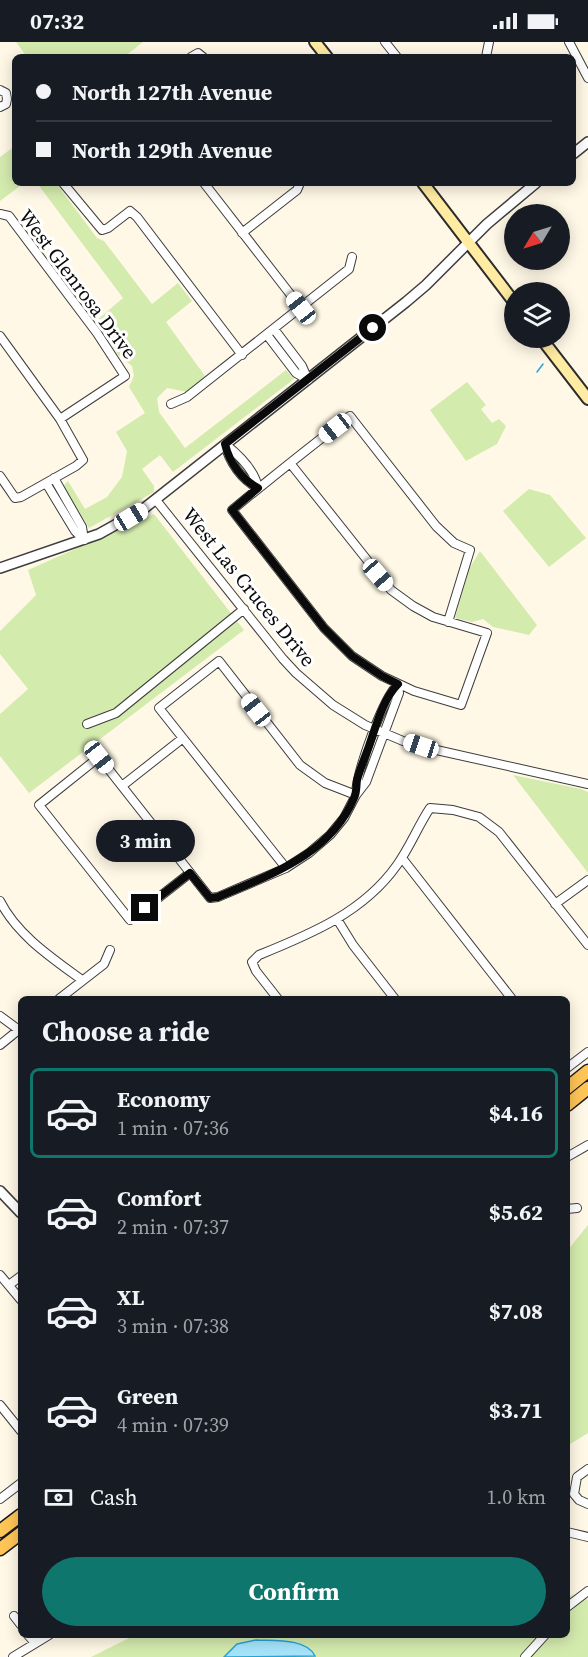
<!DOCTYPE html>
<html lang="en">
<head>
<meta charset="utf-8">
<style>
  body { margin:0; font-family:"Source Serif 4",serif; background:#20242c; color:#f1f3f6; height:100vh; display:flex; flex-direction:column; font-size:22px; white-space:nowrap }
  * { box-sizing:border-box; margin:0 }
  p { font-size:20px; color:#9ea1a6 }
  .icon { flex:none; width:33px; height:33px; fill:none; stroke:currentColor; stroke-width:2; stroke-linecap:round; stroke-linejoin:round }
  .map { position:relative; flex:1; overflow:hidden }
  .panel { position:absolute; left:18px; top:954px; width:552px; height:642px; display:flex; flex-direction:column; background:#171b24; border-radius:9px; box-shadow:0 3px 15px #0003 }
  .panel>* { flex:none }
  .banner { position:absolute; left:12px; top:12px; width:564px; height:132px; border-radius:9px; box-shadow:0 3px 15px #0003; display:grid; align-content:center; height:132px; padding:0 24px; background:#171b24 }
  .needle { width:39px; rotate:232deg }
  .buttons { position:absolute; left:504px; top:162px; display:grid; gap:12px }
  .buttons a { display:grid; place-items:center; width:66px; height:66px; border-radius:50%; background:#171b24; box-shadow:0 3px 15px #0003; font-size:30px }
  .end { position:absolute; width:27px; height:27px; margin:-14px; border:8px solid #0a0a0a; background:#fff; box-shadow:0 0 0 3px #fff }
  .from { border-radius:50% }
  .bubble { position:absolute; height:42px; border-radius:21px; background:#171b24; box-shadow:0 3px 15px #0003; font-size:20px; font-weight:700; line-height:42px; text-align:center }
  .car { position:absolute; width:18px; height:36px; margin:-18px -9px; border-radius:8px; box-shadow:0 0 4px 2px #0007; background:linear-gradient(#fff 24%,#345 0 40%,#fff 0 76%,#345 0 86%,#fff 0) }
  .banner b { display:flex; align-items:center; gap:21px; height:57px; font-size:22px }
  .banner b+b { border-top:2px solid #363941 }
  .banner i { width:15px; height:15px; background:#f1f3f6 }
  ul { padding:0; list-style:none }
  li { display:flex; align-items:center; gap:18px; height:90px; margin:0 12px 9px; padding:0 12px; border:3px solid transparent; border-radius:9px }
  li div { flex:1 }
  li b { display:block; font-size:22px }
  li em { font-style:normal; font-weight:700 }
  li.current { border-color:#0f766e }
  li>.icon { width:54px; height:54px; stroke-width:1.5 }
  h2 { padding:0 24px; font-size:27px; line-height:72px }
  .pay { display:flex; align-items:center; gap:15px; height:66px; padding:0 24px; font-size:22px }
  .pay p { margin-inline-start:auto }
  .action { display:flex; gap:12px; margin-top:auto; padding:12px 24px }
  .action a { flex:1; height:69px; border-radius:36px; background:#0f766e; color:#fff; font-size:24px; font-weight:700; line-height:69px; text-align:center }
  .status { display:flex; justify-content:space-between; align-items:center; height:42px; padding:0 30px; background:#171b24; direction:ltr }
  .status svg { height:16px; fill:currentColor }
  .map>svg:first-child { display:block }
</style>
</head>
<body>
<div class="status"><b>07:32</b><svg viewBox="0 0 49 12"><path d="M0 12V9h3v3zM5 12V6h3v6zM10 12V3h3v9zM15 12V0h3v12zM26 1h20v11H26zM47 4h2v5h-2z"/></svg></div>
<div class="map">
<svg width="588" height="1615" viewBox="0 0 588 1615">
  <rect width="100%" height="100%" fill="#fff8e6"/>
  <path fill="#d4ebae" d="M16,0H143L124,15H27Z
    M15,104V141H24L0,159V115Z
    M37,141H56L97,196L104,199L152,262L178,241L192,259L166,280L205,334L187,350L167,346L157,356L159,370L185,406L286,328L294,337L173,430L160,413L142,427L154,444V450L89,486L63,444L68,439L85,467L107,455L122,435L127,409L116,390L145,371L129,345L134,334L132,324L118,313L96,279L123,256Z
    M467,340L486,363L481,367L492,381L499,377L506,384L497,402L466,419L430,368Z
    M529,447L550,453L586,496L549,525L503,469Z
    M154,472L244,588L29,751L0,714V672L28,647L0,612V589L36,553L28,528Z
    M480,509L537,583L529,593L493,585L483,577L472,580L455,576L469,527Z
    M513,733L581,747L588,750V831Z
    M588,1183V1391L567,1404V1209Z
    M579,1551L588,1558V1615H91L135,1593H567V1555Z"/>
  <path fill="#a6e4fb" stroke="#28a3d7" stroke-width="1.5" d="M256,1598C273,1599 307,1596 315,1614L224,1615L237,1602Z"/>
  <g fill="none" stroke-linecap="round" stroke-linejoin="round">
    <path stroke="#28a3d7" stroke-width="1.5" d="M537,330L543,322"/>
    <defs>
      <path id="minor" d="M385,0L397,15
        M569,0L588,36
        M191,15L198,11L203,15
        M486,15L489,0
        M0,48L6,51L7,57L6,62L0,65
        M63,141L102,188L108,186L130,169L137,175L242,313
        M204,141L301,266
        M0,172L9,174L97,291L125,334L60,377
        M242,191L297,148L300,141
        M274,287L302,324L308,338
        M267,293L296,331L308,338
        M0,294L60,377L83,418L76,424L21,455L15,456L0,434
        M171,362L187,355L349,227L352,215
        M225,402C229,420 242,438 258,446
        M225,402C239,413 255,429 258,446
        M290,421L391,548L413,564L433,575L487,591L461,663L414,649L382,634L352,614L324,586L232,468C271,436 310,405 350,374L436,484L454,501L470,508L448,580
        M54,436L82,485L84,498
        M46,441L75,489L84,498
        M156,458L283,617L296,631L333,663L365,683L403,699L432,707L588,742
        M87,682L116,671L244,567
        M122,744L183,696
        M356,752C357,729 382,658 398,642
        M402,816L512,957
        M286,826L159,666L219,619L300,723L325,741L356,753
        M190,831L130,878L39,763L99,715L210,856L218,855L286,826L309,811L330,793L344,776L356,753L366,740L399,651L398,642
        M0,859C17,893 52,916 82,938
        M555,862L588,838
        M337,877L353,903L395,957
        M59,957L104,922L110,908
        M278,957L256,929L252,920L259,913C311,892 364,870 397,823C410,805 418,784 430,766L453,768L479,775L499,790L588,903
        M0,974L19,988
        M0,1003L21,986
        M567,1026L588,1010
        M567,1115L588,1103
        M567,1167L577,1166
        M0,1233L21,1258
        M9,1243L21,1234
        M0,1363L21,1389
        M588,1427L577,1435L574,1452L579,1458L588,1462
        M0,1457L21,1441
        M567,1490L588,1495
        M567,1565L588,1549
        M14,1574L21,1583
        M28,1593L35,1601
        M13,1615L49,1593
        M525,1615L545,1593"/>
      <path id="tertiary" d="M573,112L588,100
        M0,526L99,492L142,468L406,260L426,243L487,182L536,141
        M0,1149L21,1171"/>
      <path id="secondary" d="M315,0L327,15
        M423,141L514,260
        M541,296L588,357"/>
      <path id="primary" d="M567,1046L588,1029
        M567,1063L588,1046
        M0,1489L21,1473
        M0,1507L21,1491"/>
    </defs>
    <use href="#minor" stroke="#3d3d3d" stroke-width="10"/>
    <use href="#tertiary" stroke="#3d3d3d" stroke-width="12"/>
    <use href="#secondary" stroke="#2c2c2c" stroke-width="14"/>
    <use href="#primary" stroke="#1b1b1b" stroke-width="15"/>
    <use href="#minor" stroke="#fff" stroke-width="8"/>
    <use href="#tertiary" stroke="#fff" stroke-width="9"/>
    <use href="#secondary" stroke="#ffeba1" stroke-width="10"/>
    <use href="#primary" stroke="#ffc556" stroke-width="12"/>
  </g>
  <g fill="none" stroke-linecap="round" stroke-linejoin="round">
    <path stroke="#0a0a0a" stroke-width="8" d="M145,866L190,831L210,856L218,855C271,832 330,813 354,756C357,750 356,744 357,738C360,727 365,715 369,704C376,684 383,657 398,642L382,634L352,614L324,586L232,468L258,446C242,438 229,420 225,402L373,286"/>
  </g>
  <g text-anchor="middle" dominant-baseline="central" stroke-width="6" stroke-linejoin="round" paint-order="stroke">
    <g font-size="20" fill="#0a0a0a" stroke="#fff">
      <text transform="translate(78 242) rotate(53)">West Glenrosa Drive</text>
      <text transform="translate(249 545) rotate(51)">West Las Cruces Drive</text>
    </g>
  </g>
</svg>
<div class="buttons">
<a><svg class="needle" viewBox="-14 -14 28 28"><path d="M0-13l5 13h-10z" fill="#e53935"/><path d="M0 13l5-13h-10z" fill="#9ea1a6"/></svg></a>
<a><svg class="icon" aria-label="layers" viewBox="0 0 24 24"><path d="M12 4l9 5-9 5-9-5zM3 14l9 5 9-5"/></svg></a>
</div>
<i class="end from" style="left:373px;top:286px"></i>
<i class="end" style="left:145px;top:866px"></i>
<div class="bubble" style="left:96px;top:778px;width:99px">3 min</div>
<i class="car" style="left:301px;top:266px;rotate:322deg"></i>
<i class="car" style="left:335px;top:386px;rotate:232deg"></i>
<i class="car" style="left:131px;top:475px;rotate:59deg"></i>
<i class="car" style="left:378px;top:533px;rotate:139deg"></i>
<i class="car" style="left:256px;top:668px;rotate:322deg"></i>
<i class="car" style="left:421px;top:704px;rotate:288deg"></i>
<i class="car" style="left:99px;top:715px;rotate:142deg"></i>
<div class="banner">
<b><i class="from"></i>North 127th Avenue</b>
<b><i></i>North 129th Avenue</b>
</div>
<section class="panel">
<h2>Choose a ride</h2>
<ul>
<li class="current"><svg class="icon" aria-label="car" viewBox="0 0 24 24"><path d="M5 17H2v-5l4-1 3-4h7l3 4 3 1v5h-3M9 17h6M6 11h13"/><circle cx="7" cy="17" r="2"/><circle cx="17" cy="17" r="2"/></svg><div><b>Economy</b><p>1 min · 07:36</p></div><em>$4.16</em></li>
<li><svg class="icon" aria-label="car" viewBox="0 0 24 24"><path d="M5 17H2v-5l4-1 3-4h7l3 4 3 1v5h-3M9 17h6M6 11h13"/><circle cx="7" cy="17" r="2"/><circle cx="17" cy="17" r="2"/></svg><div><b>Comfort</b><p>2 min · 07:37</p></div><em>$5.62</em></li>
<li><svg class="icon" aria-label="car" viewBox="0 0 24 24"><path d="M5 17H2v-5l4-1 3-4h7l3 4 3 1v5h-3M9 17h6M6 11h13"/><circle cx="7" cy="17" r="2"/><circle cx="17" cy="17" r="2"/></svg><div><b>XL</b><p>3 min · 07:38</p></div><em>$7.08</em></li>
<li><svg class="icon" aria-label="car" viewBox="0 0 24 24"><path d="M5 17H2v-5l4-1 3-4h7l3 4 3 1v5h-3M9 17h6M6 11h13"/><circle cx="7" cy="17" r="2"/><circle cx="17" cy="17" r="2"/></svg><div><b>Green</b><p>4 min · 07:39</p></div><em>$3.71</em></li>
</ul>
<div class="pay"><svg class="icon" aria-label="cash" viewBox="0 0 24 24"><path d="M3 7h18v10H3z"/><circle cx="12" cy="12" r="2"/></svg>Cash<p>1.0 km</p></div>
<div class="action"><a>Confirm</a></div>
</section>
</div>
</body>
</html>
